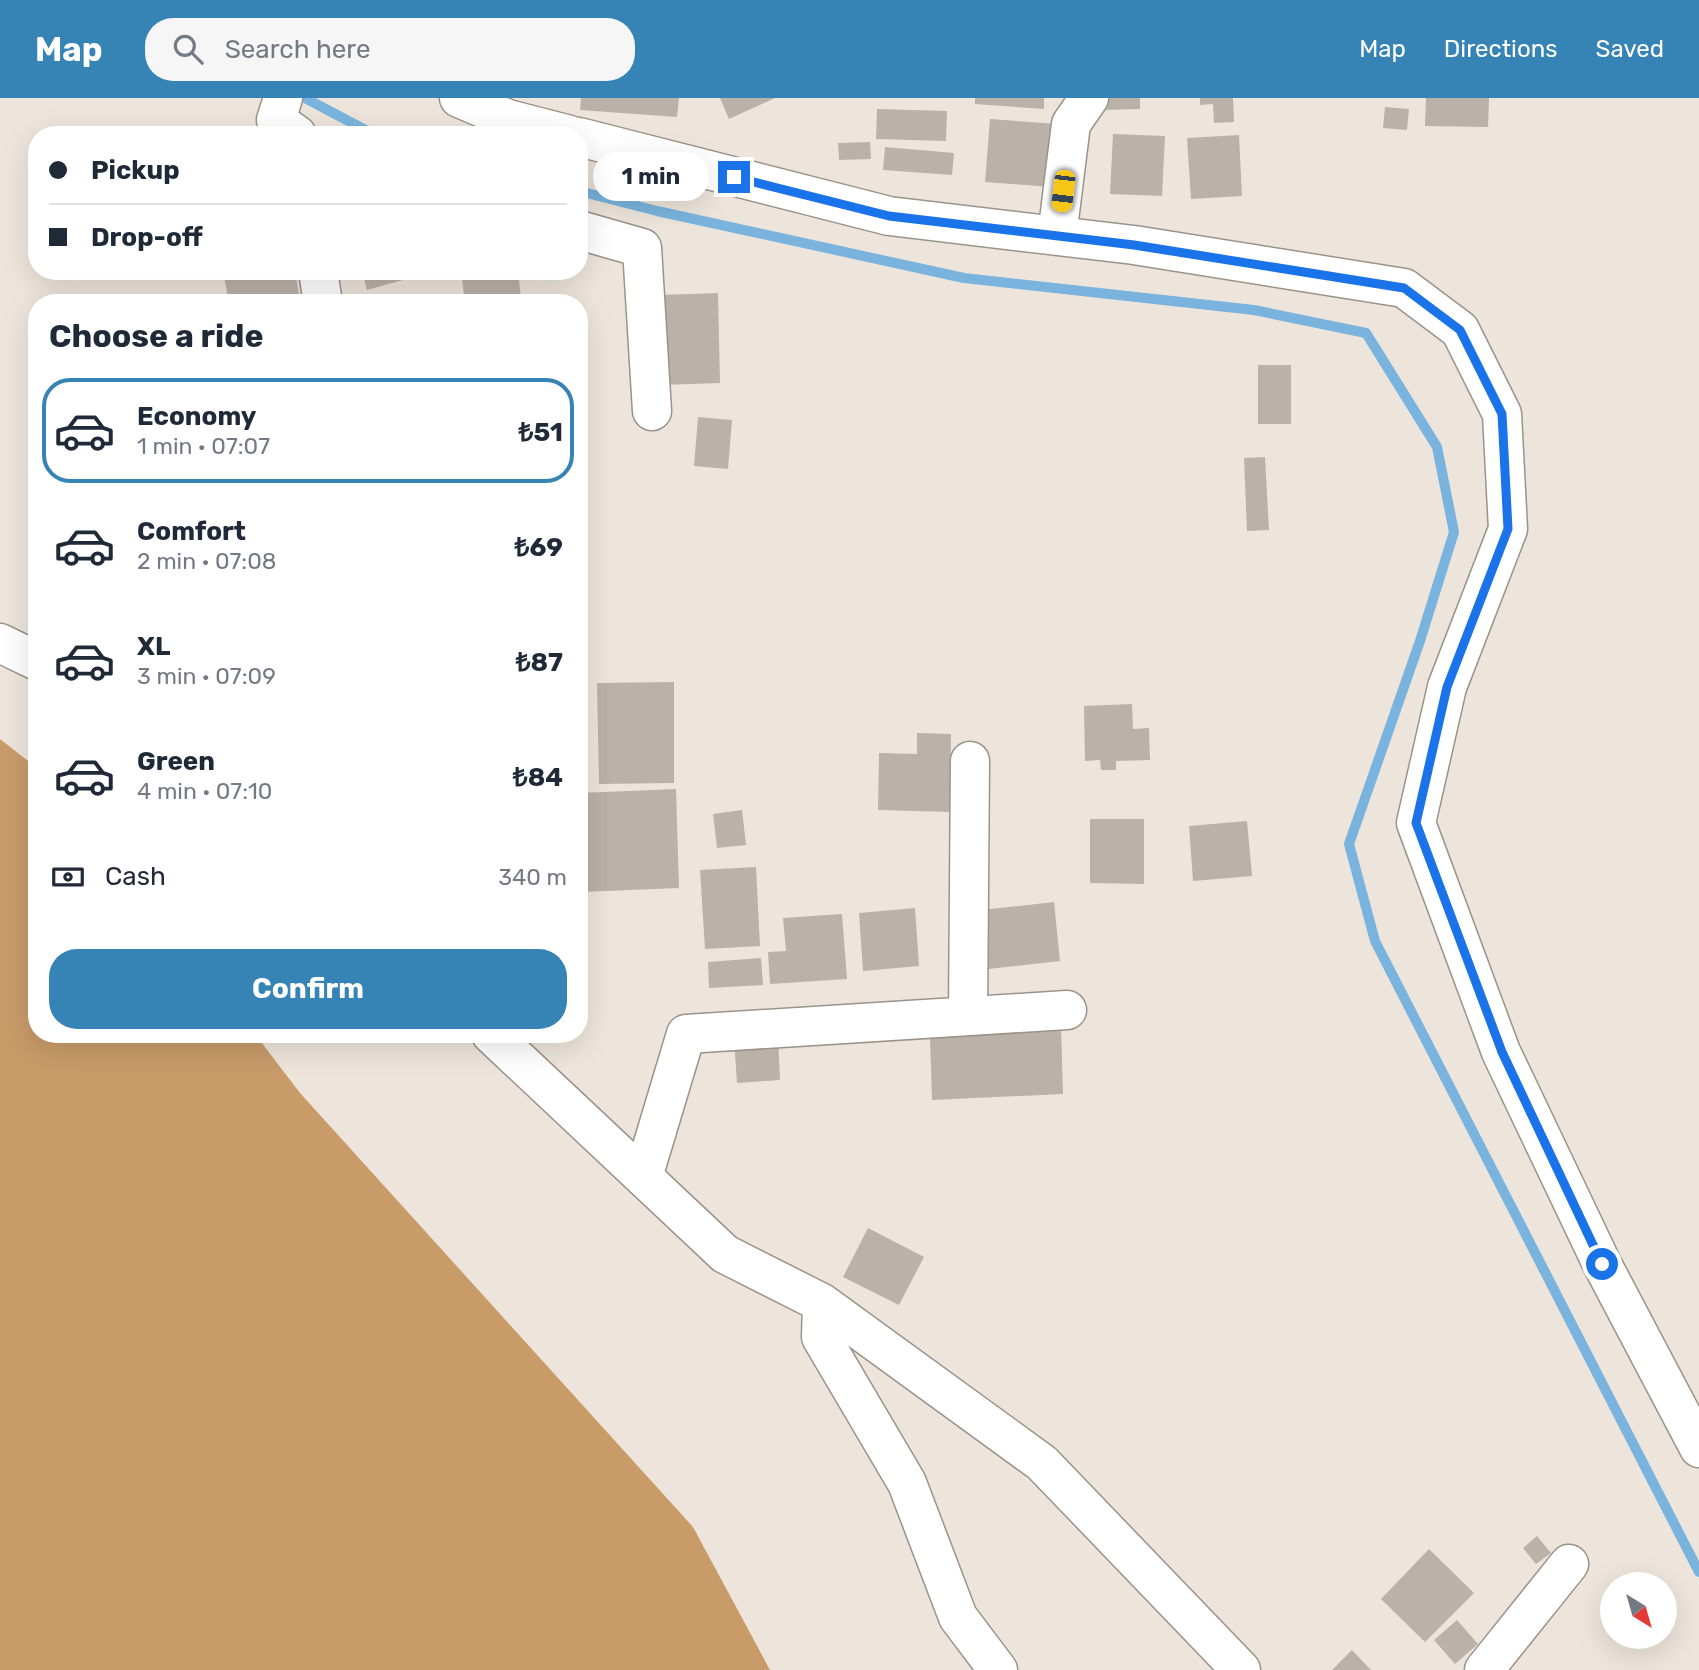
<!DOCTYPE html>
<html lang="en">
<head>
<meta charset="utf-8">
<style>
  body { margin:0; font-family:Rubik,sans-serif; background:#f6f6f7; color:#1f2937; height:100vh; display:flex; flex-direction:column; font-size:26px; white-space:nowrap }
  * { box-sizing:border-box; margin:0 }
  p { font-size:23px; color:#747a83 }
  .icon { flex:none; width:38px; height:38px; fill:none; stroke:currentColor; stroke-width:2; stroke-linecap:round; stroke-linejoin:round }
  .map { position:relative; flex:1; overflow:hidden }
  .drawer { position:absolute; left:28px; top:196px; width:560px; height:749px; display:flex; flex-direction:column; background:#fff; border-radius:28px; box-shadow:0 7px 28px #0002 }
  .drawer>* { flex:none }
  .banner { position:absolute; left:28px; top:28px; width:560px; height:154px; border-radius:28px; box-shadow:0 7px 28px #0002; display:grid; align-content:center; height:154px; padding:0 21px; background:#fff }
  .needle { width:46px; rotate:143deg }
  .fabs { position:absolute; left:1600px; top:1474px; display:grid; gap:14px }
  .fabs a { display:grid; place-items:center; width:77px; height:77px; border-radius:50%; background:#fff; box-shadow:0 7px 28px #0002; font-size:35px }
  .end { position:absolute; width:32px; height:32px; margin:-16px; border:9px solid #1a73e8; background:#fff; box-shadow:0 0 0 4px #fff }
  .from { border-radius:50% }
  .bubble { position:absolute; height:49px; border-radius:24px; background:#fff; box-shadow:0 7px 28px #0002; font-size:23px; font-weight:700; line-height:49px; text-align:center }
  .car { position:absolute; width:21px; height:42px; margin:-21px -10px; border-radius:9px; box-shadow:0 0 5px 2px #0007; background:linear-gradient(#f5c518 24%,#345 0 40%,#f5c518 0 76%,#345 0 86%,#f5c518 0) }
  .banner b { display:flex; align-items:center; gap:24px; height:66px; font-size:26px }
  .banner b+b { border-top:2px solid #e0e1e3 }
  .banner i { width:18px; height:18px; background:#1f2937 }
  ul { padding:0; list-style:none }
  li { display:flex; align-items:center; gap:21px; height:105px; margin:0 14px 10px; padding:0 7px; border:4px solid transparent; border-radius:28px }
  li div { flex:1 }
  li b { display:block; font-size:26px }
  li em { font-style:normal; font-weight:700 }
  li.on { border-color:#3683b6 }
  li>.icon { width:63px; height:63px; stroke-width:1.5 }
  h2 { padding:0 21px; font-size:32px; line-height:84px }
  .pay { display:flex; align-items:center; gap:18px; height:77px; padding:0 21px; font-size:26px }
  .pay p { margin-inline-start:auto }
  .action { display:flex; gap:14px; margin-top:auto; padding:14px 21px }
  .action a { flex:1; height:80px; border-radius:28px; background:#3683b6; color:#fff; font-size:28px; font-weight:700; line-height:80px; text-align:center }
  header { display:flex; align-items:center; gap:42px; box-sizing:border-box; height:98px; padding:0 35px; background:#3683b6; color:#fff }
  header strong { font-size:33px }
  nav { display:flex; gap:38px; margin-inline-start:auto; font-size:24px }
  .search { width:490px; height:63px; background:#f6f6f7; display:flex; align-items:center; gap:18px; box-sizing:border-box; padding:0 24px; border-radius:28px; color:#747a83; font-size:26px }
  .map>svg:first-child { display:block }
</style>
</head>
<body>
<header>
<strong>Map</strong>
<div class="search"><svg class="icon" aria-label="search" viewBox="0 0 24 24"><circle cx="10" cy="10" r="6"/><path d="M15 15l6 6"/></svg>Search here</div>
<nav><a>Map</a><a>Directions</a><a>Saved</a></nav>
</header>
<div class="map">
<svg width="1699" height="1572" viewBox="0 0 1699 1572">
  <rect width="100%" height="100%" fill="#ede5db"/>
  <path fill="#c89b69" d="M0,641L37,670V936H255L300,995L693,1429L770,1572H0Z"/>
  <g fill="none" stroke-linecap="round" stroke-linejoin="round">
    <path stroke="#7ab4de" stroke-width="10" d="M305,0L375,37
      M579,93L657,113L964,180L1254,212L1366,235L1437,349L1454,434L1420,543L1349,746L1375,843L1699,1474"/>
  </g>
  <path fill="#bab2a9" d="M581,0H679L677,19L580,12Z
    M720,0H775L729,21Z
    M975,0H1044V11L975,6Z
    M1102,0H1140V11L1101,12Z
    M1200,0H1233L1234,24L1214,25L1213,6L1200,7Z
    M1426,0H1489L1488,29L1425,28Z
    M1385,9L1409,11L1407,32L1383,30Z
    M877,11L947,13L946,43L876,41Z
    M990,21L1057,26L1051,89L985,84Z
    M1113,36L1165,38L1162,98L1110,96Z
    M1239,37L1242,98L1191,101L1187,40Z
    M870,44L871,61L839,62L838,45Z
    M885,49L954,55L952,77L883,72Z
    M223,173H295L299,197L255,205H229Z
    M362,173H416L417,178L367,192Z
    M461,173H518L521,200L465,205Z
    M718,195L720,285L662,287L660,197Z
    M1258,267H1291V326H1258Z
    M698,319L732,322L728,371L694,368Z
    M1265,359L1269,432L1247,433L1244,360Z
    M674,584V685L599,686L597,585Z
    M1132,606L1133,631L1149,630L1150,662L1116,663V672H1101L1100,662L1085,663L1084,608Z
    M917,635L951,636L950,714L878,712L879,655L917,656Z
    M676,691L679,790L582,794L579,695Z
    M742,712L746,747L717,750L713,716Z
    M1090,721H1144V786L1090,785Z
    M1247,723L1252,778L1193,783L1189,728Z
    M756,769L760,848L705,851L700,772Z
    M1054,804L1060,863L988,871L981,812Z
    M915,810L919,868L863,873L859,815Z
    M842,816L847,881L770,886L768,854L786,853L783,820Z
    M761,860L763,887L709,890L708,864Z
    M1061,927L1063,996L932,1002L930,938Z
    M778,938L780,982L737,985L734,941Z
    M868,1130L924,1159L899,1207L843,1179Z
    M1537,1438L1551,1455L1536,1466L1523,1450Z
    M1429,1451L1474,1495L1425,1544L1381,1501Z
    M1457,1522L1478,1546L1455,1566L1434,1542Z
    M1352,1552L1371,1572H1332Z"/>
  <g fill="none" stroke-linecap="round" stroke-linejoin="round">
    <defs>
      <path id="street" d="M283,0L276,22L297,37
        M459,0L508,21L570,37
        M579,39L889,118L1134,147L1404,190L1460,232L1502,316L1508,431L1447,589L1416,725L1501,954L1602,1166L1699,1350
        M579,132L642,150L652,313
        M1057,138L1071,26L1089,0
        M318,173L323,205
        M0,545L37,563
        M968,918L970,663
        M491,936L725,1156L822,1205L1042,1365L1241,1572
        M643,1079L686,936L1067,912
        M822,1205L821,1239L907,1385L958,1519L998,1572
        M1484,1572L1569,1466"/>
    </defs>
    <use href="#street" stroke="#9b938a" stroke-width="41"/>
    <use href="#street" stroke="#fff" stroke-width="38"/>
  </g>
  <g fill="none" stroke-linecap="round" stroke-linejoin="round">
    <path stroke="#1a73e8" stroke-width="9" d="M734,79L889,118L1134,147L1404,190L1460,232L1502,316L1508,431L1447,589L1416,725L1502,954L1602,1166"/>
  </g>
</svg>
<div class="fabs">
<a><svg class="needle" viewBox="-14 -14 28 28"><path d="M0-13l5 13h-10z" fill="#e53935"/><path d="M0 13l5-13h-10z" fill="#747a83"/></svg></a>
</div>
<i class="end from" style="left:1602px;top:1166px"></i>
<i class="end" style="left:734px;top:79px"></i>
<div class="bubble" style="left:593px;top:54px;width:116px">1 min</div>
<i class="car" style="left:1063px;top:93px;rotate:187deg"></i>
<div class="banner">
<b><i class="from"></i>Pickup</b>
<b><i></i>Drop-off</b>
</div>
<section class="drawer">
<h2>Choose a ride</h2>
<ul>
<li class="on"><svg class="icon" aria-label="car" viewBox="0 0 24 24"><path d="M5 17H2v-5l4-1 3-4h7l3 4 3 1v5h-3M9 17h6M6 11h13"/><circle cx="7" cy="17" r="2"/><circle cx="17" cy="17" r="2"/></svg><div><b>Economy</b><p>1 min · 07:07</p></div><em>₺51</em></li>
<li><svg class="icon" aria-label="car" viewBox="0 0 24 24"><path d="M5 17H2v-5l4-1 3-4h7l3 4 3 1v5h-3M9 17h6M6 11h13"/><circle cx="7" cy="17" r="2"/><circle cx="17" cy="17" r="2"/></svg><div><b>Comfort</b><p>2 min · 07:08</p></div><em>₺69</em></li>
<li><svg class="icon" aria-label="car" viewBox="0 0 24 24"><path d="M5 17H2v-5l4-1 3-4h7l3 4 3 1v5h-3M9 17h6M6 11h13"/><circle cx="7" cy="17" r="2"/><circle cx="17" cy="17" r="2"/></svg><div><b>XL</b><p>3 min · 07:09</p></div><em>₺87</em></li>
<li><svg class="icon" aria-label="car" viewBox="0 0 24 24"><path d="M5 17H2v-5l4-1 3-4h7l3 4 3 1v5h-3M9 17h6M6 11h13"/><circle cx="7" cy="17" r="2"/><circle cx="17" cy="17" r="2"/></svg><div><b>Green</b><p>4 min · 07:10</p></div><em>₺84</em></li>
</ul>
<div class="pay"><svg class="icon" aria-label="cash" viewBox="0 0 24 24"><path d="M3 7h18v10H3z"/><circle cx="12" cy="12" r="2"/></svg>Cash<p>340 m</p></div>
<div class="action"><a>Confirm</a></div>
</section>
</div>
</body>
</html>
